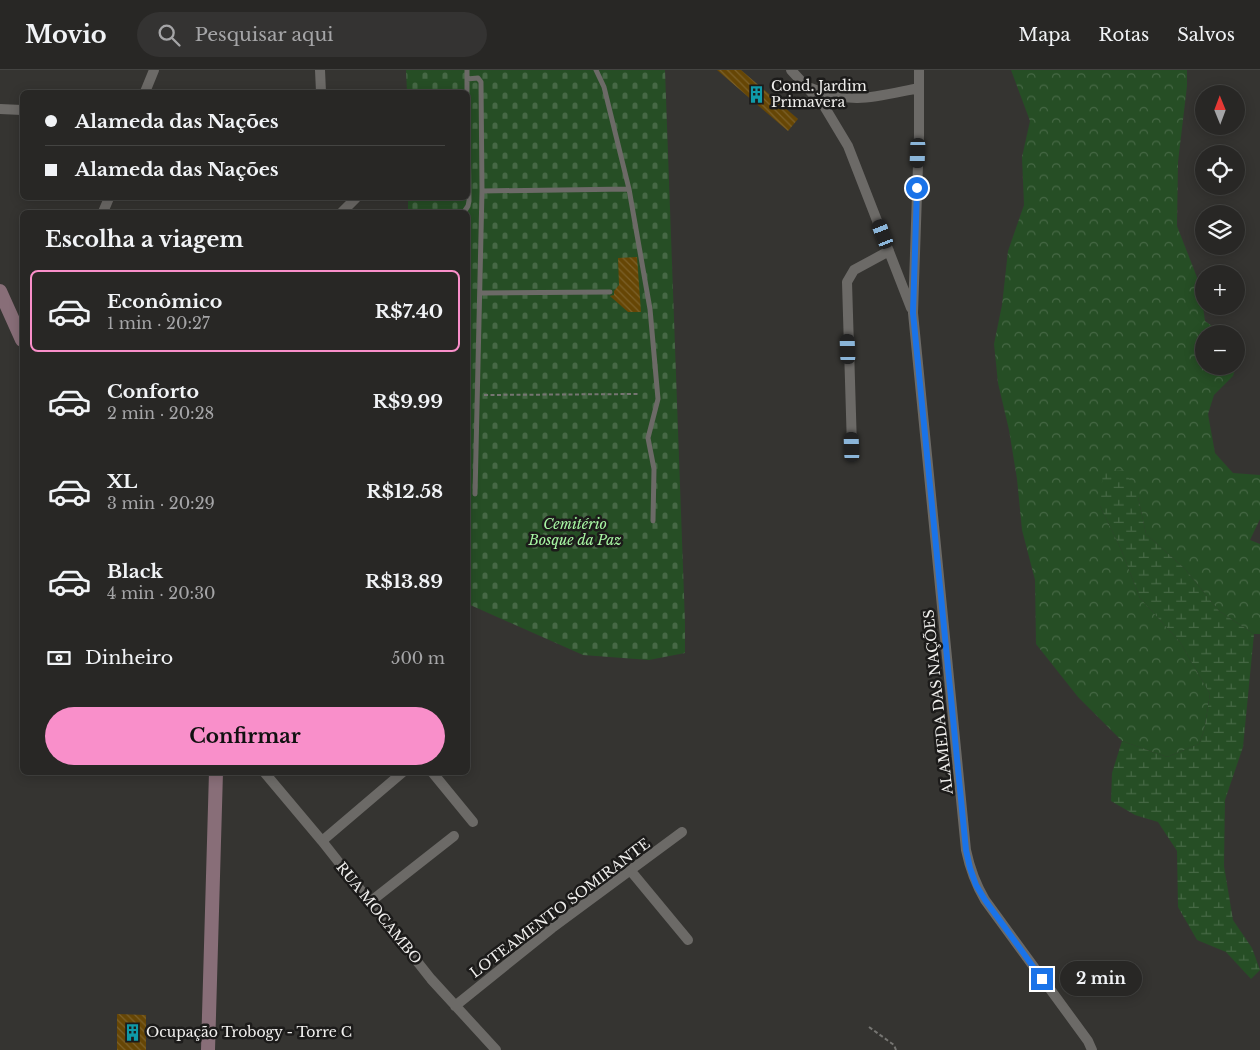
<!DOCTYPE html>
<html lang="pt">
<head>
<meta charset="utf-8">
<style>
  body { margin:0; font-family:"Libre Baskerville",serif; background:#343332; color:#f1f3f6; height:100vh; display:flex; flex-direction:column; font-size:19px; white-space:nowrap }
  * { box-sizing:border-box; margin:0 }
  p { font-size:16px; color:#a5a5a7 }
  .icon { flex:none; width:28px; height:28px; fill:none; stroke:currentColor; stroke-width:2; stroke-linecap:round; stroke-linejoin:round }
  .map { position:relative; flex:1; overflow:hidden }
  .sheet { position:absolute; left:20px; top:140px; width:450px; height:565px; display:flex; flex-direction:column; background:#282725; border-radius:8px; box-shadow:0 2px 12px #0003,0 0 0 1px #444442 }
  .sheet>* { flex:none }
  .banner { position:absolute; left:20px; top:20px; width:450px; height:110px; border-radius:8px; box-shadow:0 2px 12px #0003,0 0 0 1px #444442; display:grid; align-content:center; height:110px; padding:0 25px; background:#282725 }
  .needle { width:32px; rotate:359deg }
  .buttons { position:absolute; left:1195px; top:15px; display:grid; gap:10px }
  .buttons a { display:grid; place-items:center; width:50px; height:50px; border-radius:50%; background:#282725; box-shadow:0 2px 12px #0003,0 0 0 1px #444442; font-size:25px }
  .end { position:absolute; width:22px; height:22px; margin:-11px; border:6px solid #1a73e8; background:#fff; box-shadow:0 0 0 2px #fff }
  .from { border-radius:50% }
  .bubble { position:absolute; height:35px; border-radius:18px; background:#282725; box-shadow:0 2px 12px #0003,0 0 0 1px #444442; font-size:16px; font-weight:700; line-height:35px; text-align:center }
  .car { position:absolute; width:15px; height:30px; margin:-15px -8px; border-radius:6px; box-shadow:0 0 4px 1px #0007; background:linear-gradient(#222 24%,#8ab4d8 0 40%,#222 0 76%,#8ab4d8 0 86%,#222 0) }
  .banner b { display:flex; align-items:center; gap:18px; height:48px; font-size:19px }
  .banner b+b { border-top:1px solid #444442 }
  .banner i { width:12px; height:12px; background:#f1f3f6 }
  ul { padding:0; list-style:none }
  li { display:flex; align-items:center; gap:15px; height:82px; margin:0 10px 8px; padding:0 15px; border:2px solid transparent; border-radius:8px }
  li div { flex:1 }
  li b { display:block; font-size:19px }
  li em { font-style:normal; font-weight:700 }
  li.selected { border-color:#f98fca }
  li>.icon { width:45px; height:45px; stroke-width:1.5 }
  h2 { padding:0 25px; font-size:22px; line-height:60px }
  .pay { display:flex; align-items:center; gap:12px; height:55px; padding:0 25px; font-size:19px }
  .pay p { margin-inline-start:auto }
  .cta { display:flex; gap:10px; margin-top:auto; padding:10px 25px }
  .cta a { flex:1; height:58px; border-radius:30px; background:#f98fca; color:#111; font-size:20px; font-weight:700; line-height:58px; text-align:center }
  header { display:flex; align-items:center; gap:30px; box-sizing:border-box; height:70px; padding:0 25px; background:#282725; border-bottom:1px solid #444442 }
  header strong { font-size:24px }
  nav { display:flex; gap:28px; margin-inline-start:auto; font-size:18px }
  .search { width:350px; height:45px; background:#343332; display:flex; align-items:center; gap:12px; box-sizing:border-box; padding:0 18px; border-radius:28px; color:#a5a5a7; font-size:19px }
  .map>svg:first-child { display:block }
</style>
</head>
<body>
<header>
<strong>Movio</strong>
<div class="search"><svg class="icon" aria-label="search" viewBox="0 0 24 24"><circle cx="10" cy="10" r="6"/><path d="M15 15l6 6"/></svg>Pesquisar aqui</div>
<nav><a>Mapa</a><a>Rotas</a><a>Salvos</a></nav>
</header>
<div class="map">
<svg width="1260" height="980" viewBox="0 0 1260 980">
  <defs>
    <pattern id="forest-crowns" width="20" height="18" patternUnits="userSpaceOnUse" patternTransform="scale(1.25)"><rect width="20" height="18" fill="#264e25"/><path d="M2 6a3 3 0 1 1 6 0M12 15a3 3 0 1 1 6 0" fill="none" stroke="#466845"/></pattern>
    <pattern id="wetland-marsh" width="20" height="14" patternUnits="userSpaceOnUse" patternTransform="scale(1.25)"><rect width="20" height="14" fill="#264e25"/><path d="M1 5h8M5 5V1M11 12h8M15 12V8" fill="none" stroke="#466845"/></pattern>
    <pattern id="cemetery-stones" width="16" height="16" patternUnits="userSpaceOnUse" patternTransform="scale(1.25)"><rect width="16" height="16" fill="#264e25"/><path d="M2 7V4a2 2 0 0 1 4 0v3zM10 15v-3a2 2 0 0 1 4 0v3z" fill="#466845"/></pattern>
    <pattern id="building-back-hatch" width="6" height="6" patternUnits="userSpaceOnUse" patternTransform="scale(1.25)"><rect width="6" height="6" fill="#664605"/><path d="M-1 5l2 2M0 0l6 6M5-1l2 2" fill="none" stroke="#7c612a"/></pattern>
  </defs>
  <rect width="100%" height="100%" fill="#353431"/>
  <path fill="url(#forest-crowns)" d="M1011,0H1187V16L1178,92L1177,156L1200,215L1205,251L1223,264H1204V296H1236L1233,306L1214,325L1208,344L1215,383L1233,403L1260,405V449L1250,470L1260,474V564H1254L1219,541L1185,499L1146,464L1138,427L1100,436L1121,479L1140,528L1180,572L1210,624L1204,661L1199,674L1167,687L1122,671L1078,627L1036,574L1035,510L1022,460L1017,409L1009,360L998,313L994,274L1002,235L1008,181L1024,135L1022,87L1030,51Z"/>
  <path fill="url(#wetland-marsh)" d="M1125,400L1138,427L1146,464L1185,499L1219,541L1254,564L1243,677L1225,730L1224,796L1233,850L1252,878L1260,900L1251,909L1226,882L1197,870L1178,837L1177,781L1158,752L1135,745L1111,731L1112,703L1122,671L1167,687L1199,674L1204,661L1210,624L1180,572L1140,528L1121,479L1100,436L1103,402Z"/>
  <path fill="url(#cemetery-stones)" d="M406,0H665L685,553V583L649,590L583,585L468,534V142H408V128H468V22H407Z"/>
  <path fill="url(#building-back-hatch)" d="M717,0H741L798,49L788,61Z
    M637,187L641,242H628L610,226L614,225V221L619,215L618,188Z
    M117,944L146,945V980H117Z"/>
  <g fill="none" stroke-linecap="round" stroke-linejoin="round">
    <path stroke="#767572" stroke-width="2" stroke-dasharray="4 2.5" stroke-linecap="butt" d="M484,325L639,324
      M869,957L894,975L896,980"/>
    <path stroke="#6c6a67" stroke-width="5" d="M467,0V22
      M596,0L604,17L629,119L650,239L658,329L648,368L654,399L653,451
      M467,9L478,8L481,12L482,121L475,424
      M482,121L629,119
      M464,142L468,136L469,131L468,51
      M481,223L610,222"/>
    <path stroke="#6c6a67" stroke-width="10" d="M320,0L321,22
      M791,0L824,36L848,76L911,238
      M919,0V65L913,243L966,780C970,799 975,813 985,830L1088,971L1092,980
      M811,18C852,36 878,26 919,18
      M145,22L154,0
      M0,39L22,40
      M103,142L109,128
      M342,142L356,128
      M852,377L847,212L854,200L889,181
      M264,702L322,771L431,909L496,980
      M432,702L473,752
      M322,771L403,702
      M630,800L688,870
      M370,832L454,766
      M455,936L552,858L682,762"/>
    <path stroke="#886e78" stroke-width="14" d="M0,221L22,270
      M208,980L216,702"/>
  </g>
  <g fill="none" stroke-linecap="round" stroke-linejoin="round">
    <path stroke="#1a73e8" stroke-width="6" d="M917,118L913,243L966,780L970,798L976,815L985,830L1042,909"/>
  </g>
  <defs>
    <symbol id="building-bare" viewBox="-9 -9 18 18"><path d="M-4-6H4V6H1V3H-1V6H-4ZM-2.5-4.3h1.7v1.8h-1.7ZM.8-4.3h1.7v1.8H.8ZM-2.5-1h1.7V.8h-1.7ZM.8-1h1.7V.8H.8Z" fill="#0f9aa8" stroke="#1c1b1a" stroke-width="2.5" paint-order="stroke"/></symbol>
  </defs>
  <g fill-rule="evenodd">
    <use href="#building-bare" x="744" y="12" width="25" height="25"/>
    <use href="#building-bare" x="120" y="950" width="25" height="25"/>
  </g>
  <g text-anchor="middle" dominant-baseline="central" stroke-width="5" stroke-linejoin="round" paint-order="stroke">
    <g font-size="14" fill="#f0efed" stroke="#1c1b1a" text-anchor="start">
      <text x="771" y="16">Cond. Jardim<tspan x="771" dy="16">Primavera</tspan></text>
      <text x="146" y="962">Ocupação Trobogy - Torre C</text>
    </g>
    <g font-size="14" font-style="italic" fill="#a7f6a3" stroke="#1c1b1a">
      <text x="575" y="454">Cemitério<tspan x="575" dy="16">Bosque da Paz</tspan></text>
    </g>
    <g font-size="14" fill="#f0efed" stroke="#1c1b1a">
      <text transform="translate(938 632) rotate(-96)">ALAMEDA DAS NAÇÕES</text>
      <text transform="translate(560 838) rotate(-37)">LOTEAMENTO SOMIRANTE</text>
      <text transform="translate(379 843) rotate(51)">RUA MOCAMBO</text>
    </g>
  </g>
</svg>
<div class="buttons">
<a><svg class="needle" viewBox="-14 -14 28 28"><path d="M0-13l5 13h-10z" fill="#e53935"/><path d="M0 13l5-13h-10z" fill="#a5a5a7"/></svg></a>
<a><svg class="icon" aria-label="locate" viewBox="0 0 24 24"><circle cx="12" cy="12" r="6"/><path d="M12 2v4M12 18v4M2 12h4M18 12h4"/></svg></a>
<a><svg class="icon" aria-label="layers" viewBox="0 0 24 24"><path d="M12 4l9 5-9 5-9-5zM3 14l9 5 9-5"/></svg></a>
<a>+</a>
<a>−</a>
</div>
<i class="end from" style="left:917px;top:118px"></i>
<i class="end" style="left:1042px;top:909px"></i>
<div class="bubble" style="left:1060px;top:891px;width:82px">2 min</div>
<i class="car" style="left:918px;top:83px;rotate:182deg"></i>
<i class="car" style="left:883px;top:164px;rotate:339deg"></i>
<i class="car" style="left:848px;top:279px;rotate:358deg"></i>
<i class="car" style="left:852px;top:377px;rotate:358deg"></i>
<div class="banner">
<b><i class="from"></i>Alameda das Nações</b>
<b><i></i>Alameda das Nações</b>
</div>
<section class="sheet">
<h2>Escolha a viagem</h2>
<ul>
<li class="selected"><svg class="icon" aria-label="car" viewBox="0 0 24 24"><path d="M5 17H2v-5l4-1 3-4h7l3 4 3 1v5h-3M9 17h6M6 11h13"/><circle cx="7" cy="17" r="2"/><circle cx="17" cy="17" r="2"/></svg><div><b>Econômico</b><p>1 min · 20:27</p></div><em>R$7.40</em></li>
<li><svg class="icon" aria-label="car" viewBox="0 0 24 24"><path d="M5 17H2v-5l4-1 3-4h7l3 4 3 1v5h-3M9 17h6M6 11h13"/><circle cx="7" cy="17" r="2"/><circle cx="17" cy="17" r="2"/></svg><div><b>Conforto</b><p>2 min · 20:28</p></div><em>R$9.99</em></li>
<li><svg class="icon" aria-label="car" viewBox="0 0 24 24"><path d="M5 17H2v-5l4-1 3-4h7l3 4 3 1v5h-3M9 17h6M6 11h13"/><circle cx="7" cy="17" r="2"/><circle cx="17" cy="17" r="2"/></svg><div><b>XL</b><p>3 min · 20:29</p></div><em>R$12.58</em></li>
<li><svg class="icon" aria-label="car" viewBox="0 0 24 24"><path d="M5 17H2v-5l4-1 3-4h7l3 4 3 1v5h-3M9 17h6M6 11h13"/><circle cx="7" cy="17" r="2"/><circle cx="17" cy="17" r="2"/></svg><div><b>Black</b><p>4 min · 20:30</p></div><em>R$13.89</em></li>
</ul>
<div class="pay"><svg class="icon" aria-label="cash" viewBox="0 0 24 24"><path d="M3 7h18v10H3z"/><circle cx="12" cy="12" r="2"/></svg>Dinheiro<p>500 m</p></div>
<div class="cta"><a>Confirmar</a></div>
</section>
</div>
</body>
</html>
